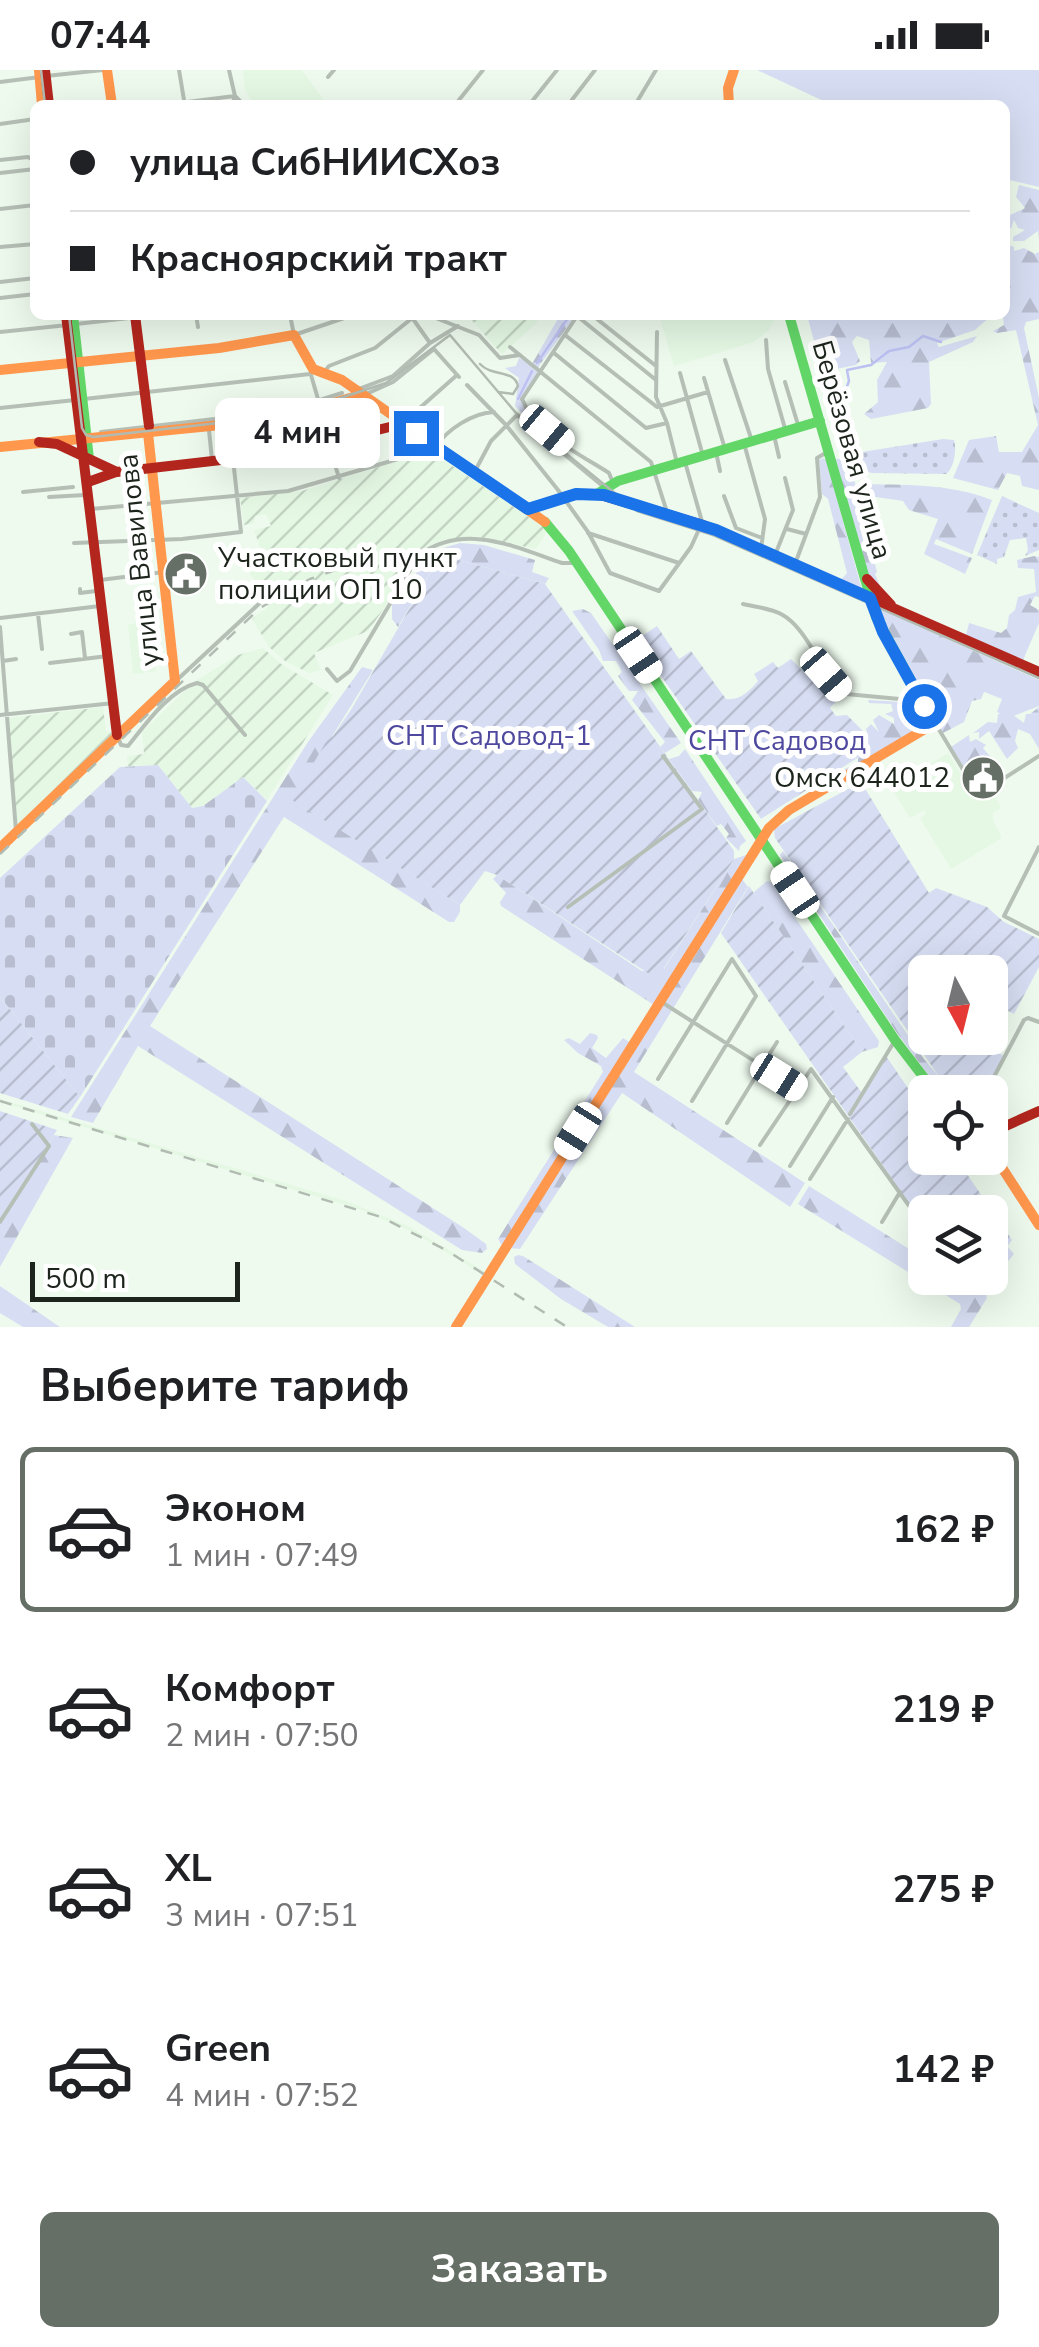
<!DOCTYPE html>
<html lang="ru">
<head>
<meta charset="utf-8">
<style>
  body { margin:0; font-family:"Nunito Sans",sans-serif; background:#f2f2f2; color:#202124; height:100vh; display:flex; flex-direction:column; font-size:38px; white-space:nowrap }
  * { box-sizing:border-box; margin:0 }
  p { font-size:32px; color:#757577 }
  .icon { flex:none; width:55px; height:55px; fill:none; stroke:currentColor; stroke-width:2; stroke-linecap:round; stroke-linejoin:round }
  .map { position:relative; height:1257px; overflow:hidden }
  .details { display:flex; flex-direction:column; background:#fff; flex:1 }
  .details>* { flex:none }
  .top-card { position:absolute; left:30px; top:30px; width:980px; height:220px; border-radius:15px; box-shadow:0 10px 40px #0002; display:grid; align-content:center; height:220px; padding:0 40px; background:#fff }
  .needle { width:65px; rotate:173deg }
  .buttons { position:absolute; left:908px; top:885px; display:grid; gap:20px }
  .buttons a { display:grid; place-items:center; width:100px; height:100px; border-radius:15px; background:#fff; box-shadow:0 10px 40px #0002; font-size:50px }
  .scale { position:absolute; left:30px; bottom:25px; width:210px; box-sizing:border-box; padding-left:10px; border:5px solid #1c241c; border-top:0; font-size:28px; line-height:35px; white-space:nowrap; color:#1c241c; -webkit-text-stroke:8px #fff; paint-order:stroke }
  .end { position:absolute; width:45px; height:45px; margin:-22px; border:12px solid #1a73e8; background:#fff; box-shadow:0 0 0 5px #fff }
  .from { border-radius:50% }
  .bubble { position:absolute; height:70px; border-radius:15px; background:#fff; box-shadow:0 10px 40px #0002; font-size:32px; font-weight:700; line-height:70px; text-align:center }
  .car { position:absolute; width:30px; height:60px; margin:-30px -15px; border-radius:12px; box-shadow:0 0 8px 2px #0007; background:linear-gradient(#fff 24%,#345 0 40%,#fff 0 76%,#345 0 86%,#fff 0) }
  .top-card b { display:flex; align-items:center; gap:35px; height:95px; font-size:38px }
  .top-card b+b { border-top:2px solid #e0e0e0 }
  .top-card i { width:25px; height:25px; background:#202124 }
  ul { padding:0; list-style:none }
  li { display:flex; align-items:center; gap:30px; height:165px; margin:0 20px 15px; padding:0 20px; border:5px solid transparent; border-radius:15px }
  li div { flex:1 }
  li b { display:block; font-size:38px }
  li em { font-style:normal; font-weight:700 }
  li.selected { border-color:#666f66 }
  li>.icon { width:90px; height:90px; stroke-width:1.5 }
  h2 { padding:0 40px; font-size:45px; line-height:120px }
  .cta { display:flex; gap:20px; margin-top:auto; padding:20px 40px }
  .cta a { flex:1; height:115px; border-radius:15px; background:#666f66; color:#fff; font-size:40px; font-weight:700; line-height:115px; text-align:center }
  .status { display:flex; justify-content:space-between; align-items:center; height:70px; padding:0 50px; background:#fff; direction:ltr }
  .status svg { height:28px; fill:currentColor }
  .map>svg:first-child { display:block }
</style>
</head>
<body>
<div class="status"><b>07:44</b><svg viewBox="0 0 49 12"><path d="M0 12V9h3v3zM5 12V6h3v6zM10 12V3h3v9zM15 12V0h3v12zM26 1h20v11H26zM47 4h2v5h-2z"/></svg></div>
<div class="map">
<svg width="1039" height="1257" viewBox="0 0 1039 1257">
  <defs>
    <pattern id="industrial-furrows" width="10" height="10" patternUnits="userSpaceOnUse" patternTransform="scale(2.5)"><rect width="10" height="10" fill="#e4f8e4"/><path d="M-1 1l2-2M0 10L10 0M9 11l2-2" fill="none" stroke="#c3d4c3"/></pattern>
    <pattern id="grass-dots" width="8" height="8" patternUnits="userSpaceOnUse" patternTransform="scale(2.5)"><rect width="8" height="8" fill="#d7def3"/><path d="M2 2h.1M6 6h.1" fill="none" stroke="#b8bed0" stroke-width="1.8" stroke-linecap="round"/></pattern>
    <pattern id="forest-firs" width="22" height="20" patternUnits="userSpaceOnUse" patternTransform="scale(2.5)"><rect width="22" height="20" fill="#d7def3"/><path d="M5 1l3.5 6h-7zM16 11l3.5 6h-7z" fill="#b8bed0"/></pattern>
    <pattern id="cemetery-stones" width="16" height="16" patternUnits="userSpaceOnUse" patternTransform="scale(2.5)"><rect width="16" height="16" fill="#d7def3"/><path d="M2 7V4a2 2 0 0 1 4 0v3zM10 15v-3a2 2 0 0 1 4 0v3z" fill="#b8bed0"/></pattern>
    <pattern id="garden-furrows" width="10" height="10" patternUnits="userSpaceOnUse" patternTransform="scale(2.5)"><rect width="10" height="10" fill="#d7def3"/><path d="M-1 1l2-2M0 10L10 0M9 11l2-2" fill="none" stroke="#b8bed0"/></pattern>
  </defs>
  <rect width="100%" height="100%" fill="#eefaee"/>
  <path fill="#e4f8e4" d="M243,0H302L327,35H254L245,20Z
    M659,245H778L768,261L754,272L674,296Z
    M151,552L156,601L133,604L128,554Z
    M948,683L971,721L979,719L983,724L992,720L1001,738L993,743V751L1002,768L951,799L920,748L926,744L924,740L910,748L894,722L909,713L907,708Z
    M0,1029L346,1131L408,1156L487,1203L485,1206L413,1162L362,1140L0,1032Z"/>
  <path fill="url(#industrial-furrows)" d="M467,245H540L536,254L502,284Z
    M430,381L548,460L536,479L474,466L432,475L407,489L413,494L405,509L368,561L314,583L321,600L309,603L285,591L269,577L252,549L268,537L265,519L260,518L250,504L248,492L264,489L254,460L271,456L266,444L255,446L254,453L244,455L240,428L302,421Z
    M263,578L281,594L333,625L267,730L243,707L203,736L192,738L158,695L128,696L127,686L144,684L142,662L195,611L238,585Z
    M103,637L106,661L113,663L106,677L22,755L16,753L8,648Z"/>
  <path fill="url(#grass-dots)" d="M943,369L954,370C957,380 954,398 946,404L872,403L857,399L856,388L862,382Z
    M1002,426L1039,443V480L1025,486L1028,480L1026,468L1010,470L1004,487L997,489V494L977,485Z"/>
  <path fill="url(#forest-firs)" d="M1019,115L1039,120V171L1038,161L1024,171H1013V167L1025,160L1018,158L1014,150L1011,159L1008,156V146L1025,138L1016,127Z
    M1009,175L1014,177V181L1024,178L1035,184L1039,182V249L1026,252L1024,258L1039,328V420L1022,416L1020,406L1007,403L998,420L953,408L969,370L996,366L999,382H1022L1038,355L1016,260L997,263L993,261L1004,255L1003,248L990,247L975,260L937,273L939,277L977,266L973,272L929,292L931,334L928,338L871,349L864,344L878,332L877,310L887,292L871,293L869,270L857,266L852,272L860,291L856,295L822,302L807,245H1005V185Z
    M560,245H576L539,296V303L522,329L534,349L533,354L515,336L519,308L505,298L516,296L519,288L532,294Z
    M823,388L826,390L862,520L840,511L847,503L828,429L822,424L819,390Z
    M834,389H849L877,502L875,504L881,518L868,510Z
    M859,414C903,415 949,413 992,430L972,484L936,469L934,474L972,488L965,504L924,484L938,449L909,440L903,431L862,425Z
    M460,473L484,475L535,490L532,502L549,508L545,514L444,486L434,496L398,557L392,549V535L433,481Z
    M1034,486L1039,487V527L1035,526L1030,535L1039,540V553L1023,590L966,565L969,553L1001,563L1007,558L1009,545L1015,540L1018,527L1036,522L1034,499L1018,498L1017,490Z
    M583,539L591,543L681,673L665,683L660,677L665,672L632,630L638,621H629L618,606L622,602L616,591H603L599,580L572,541Z
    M882,540L1039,610V617L985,620L981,629L972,631L964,652L943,663L932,646L938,638L933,633L934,627L929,631H923L880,550L887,552L878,542Z
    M362,597L373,600L293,730L460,835V842L454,852H449L284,747L150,956L464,1158L486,1174L487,1179L482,1183L462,1180L138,976L93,1053L71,1047L308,672Z
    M868,630L918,633L923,641L917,650L925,649V654L814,721L813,716L858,692V672L868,666L866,659L871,654L879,662L873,650L879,645L894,654V648L885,644L893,641L891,634L869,633Z
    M1039,637V679L1030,664L1018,659L1015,671L1018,678L1007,689L989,661L979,669V662L973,663L988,652L997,653L998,644H1012L1024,653L1026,644H1030Z
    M969,665L970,672L976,669L986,675L983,678L999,697H986L976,705L978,712L975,714L951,677Z
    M685,679L746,771L740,776L739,781L726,768L729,764L721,754L717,756L698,730L702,722L692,721L669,689L679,686Z
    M783,781L924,989L952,1022H941L895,960L780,785Z
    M746,785L747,788L654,935L501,836L500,832L506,823L493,809L497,805L642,901L664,899L734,789Z
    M740,806L748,817L634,1002L805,1113L790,1137L622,1023L520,1179L510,1178Z
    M767,811L771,812L879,971L878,977L862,982L755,825L754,822Z
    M590,963L597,965L598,968L592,978L606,988L623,968L631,973L505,1175L501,1174L498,1169L603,1002L601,996L578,983L564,970L569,968L580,974Z
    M54,1065L73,1068L0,1197V1151Z
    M809,1116L925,1189V1208H954L975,1220L984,1208H990V1199L1007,1176L1014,1184L985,1220L987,1228L969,1257H951L961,1239L960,1234L798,1134Z
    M518,1185L523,1186L635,1257H608L561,1229L515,1194L514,1187Z
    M0,1216L60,1257H23L0,1243Z"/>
  <path fill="url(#cemetery-stones)" d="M158,695L192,738L203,736L243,707L267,731L80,1027L0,927V808L120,697Z"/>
  <path fill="#d7def3" d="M757,0H1039V117L1005,109V35H832Z
    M993,594L1039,613V636L1008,648L997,642L1002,629L982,621Z"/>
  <path fill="url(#garden-furrows)" d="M444,486L545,514L734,781V789L657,909L497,805L485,801L460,835L292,730L327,670L333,666L352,638L434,496Z
    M657,556L679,589L691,581L726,629C739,631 750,621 758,611L754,604L773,592L778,598L791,589L809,607L818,600L842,625L830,638L836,646L847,645L867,665L856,672L862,685L761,749L636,570Z
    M861,712L929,823L936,818L987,837L1004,852L1039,869V897L1014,944L990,932V902H925V968H969L1004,986L984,1022H961L959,1019L952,1022L940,1008L775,768L774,759Z
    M749,816L862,982L843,997L862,1023L886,986L925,1043V1088H956L1012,1170L990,1200V1142H925V1156L721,863Z
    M0,927L80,1027L68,1044L0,1023Z
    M0,1041L57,1060L0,1151Z"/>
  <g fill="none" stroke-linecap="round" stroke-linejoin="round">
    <path stroke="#bcc1f2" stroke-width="2.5" d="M537,293L570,245
      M844,324L849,311L847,300L871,295L889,281L909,277L923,266L941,272
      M518,329L532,301"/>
    <path stroke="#b6bfb6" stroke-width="4" d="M179,0L184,30
      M229,0L235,26L232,35
      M46,6L103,0
      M328,7L334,0
      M0,12L40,7
      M235,26L244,35
      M163,35L235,26
      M455,35L483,0
      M529,35L557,0
      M568,35L595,0
      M635,35L656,0
      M0,54L35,49
      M0,90L28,87L35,91
      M0,103L35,99
      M0,139L35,135
      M0,177L35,174
      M0,212L35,208
      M0,228L35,224
      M196,245L198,257
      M290,245L294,265L353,245
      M428,245L479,265L500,288L520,285
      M592,245L656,296
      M413,249L430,273
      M76,254L156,245
      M0,262L68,255
      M657,262L656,327L667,353L677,393
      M565,265L657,337L708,322
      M766,270L768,299L786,362
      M510,277L651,392L667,442
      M554,283L646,358L667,353
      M725,290L752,371
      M324,302L329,296L375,278L416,245
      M680,303L703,386
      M311,305L318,329
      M704,308L725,379
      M785,312L799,358
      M467,315L506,355L558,420L588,462L610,503L659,521L691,477L701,455
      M356,320L393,306L430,273L458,256
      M364,325L393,312L434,279L459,307
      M84,329L310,304L312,301
      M0,338L75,330
      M319,339L330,372
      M405,351L457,305
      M209,360L212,390
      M101,362L285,341L342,323
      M774,365L779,387
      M329,375L339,408
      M436,377C447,359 473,343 494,342
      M745,377L765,449L761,479
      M716,382L720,401
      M685,392L703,455
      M475,401L491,371L517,345L605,418
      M613,413L609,403C581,385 535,363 522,329L577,246L656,310
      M23,422L73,417
      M724,426L736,458L762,468
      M49,427L85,425
      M91,439L288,421L429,380
      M787,459L806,464
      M588,463L679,493
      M74,473L182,469L241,462L233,389
      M777,480L793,440L785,408
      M795,494L820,427L817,388L829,381
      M100,510L164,502
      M80,519V523L96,521
      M743,534C756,537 769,538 781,544C809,559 820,603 846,624L921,631
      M38,544L42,579
      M0,548L100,536
      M0,557L16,761
      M71,564L82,562L85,588
      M3,591L16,589
      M50,593L108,586
      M327,599L337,611L350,601L419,485C465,452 515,477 562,493H574
      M178,609L262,531
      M0,645L114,633
      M935,653L973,716H992L1039,686
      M118,667L121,675L128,676C145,655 169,620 197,613L203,615L245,665
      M1039,777L1004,846L1039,864
      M568,837L702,739L663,686
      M660,931L795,1017
      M658,1009L732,889L756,926L692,1031
      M986,1022L1024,950L1028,948L1039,952
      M850,1044L894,972
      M727,1053L777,972
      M760,1075L811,999L925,1158
      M790,1096L833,1027
      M810,1109L848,1049
      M0,1152L49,1076L32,1054
      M882,1152L900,1122"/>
    <path stroke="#63d668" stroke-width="10" d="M73,245L89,389
      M789,245L876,547L916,620
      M597,424L618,411L820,351
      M545,452L569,481L895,970L935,1022"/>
    <path stroke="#ff974d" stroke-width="10" d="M39,0L42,35
      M107,0L112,35
      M729,35L728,18L734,0
      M0,300L219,278L294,265L313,299L342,310L545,452
      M0,377L282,349L363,324
      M0,778L175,611L148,363
      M990,1079L1039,1155
      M456,1257L769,758L789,740L935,653L916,620"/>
    <path stroke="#b3261e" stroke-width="10" d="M45,0L49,35
      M66,245L117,665
      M135,245L149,356
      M39,372L57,374L117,402L283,383L402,354
      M88,412L116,402
      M528,439L576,424H597L703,455L1039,602
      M867,509L891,535
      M990,1063L1039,1041"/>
    <path stroke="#b2bbb2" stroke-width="2.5" d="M41,0L45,35
      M69,245L82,358L86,365L94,367L289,345L386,313L450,265L516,343L637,441L713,465L1039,608
      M480,294C492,307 514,299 518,316L513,324L498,322"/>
    <path stroke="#b2bbb2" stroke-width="2.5" stroke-dasharray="12 12" stroke-linecap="butt" d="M0,784L260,538L310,509L373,487
      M0,1031L381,1147L446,1180L567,1257"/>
  </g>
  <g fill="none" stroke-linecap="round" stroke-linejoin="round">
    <path stroke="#1a73e8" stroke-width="12" d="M416,363L528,439L576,424L604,425L716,460L870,528L883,562L924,636"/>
  </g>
  <defs>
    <symbol id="civic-disc" viewBox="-11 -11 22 22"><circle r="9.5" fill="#666f66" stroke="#fff"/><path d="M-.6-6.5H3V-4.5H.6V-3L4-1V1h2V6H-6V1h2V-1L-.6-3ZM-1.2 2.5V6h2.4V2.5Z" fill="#fff"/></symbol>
  </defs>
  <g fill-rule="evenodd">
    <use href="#civic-disc" x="161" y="479" width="50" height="50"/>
    <use href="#civic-disc" x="958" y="683" width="50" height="50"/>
  </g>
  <g text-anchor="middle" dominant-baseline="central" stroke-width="10" stroke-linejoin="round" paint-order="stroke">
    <g font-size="28" fill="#1c241c" stroke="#fff">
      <text transform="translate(852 380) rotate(74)">Берёзовая улица</text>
      <text transform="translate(139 490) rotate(-96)">улица Вавилова</text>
    </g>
    <g font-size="28" fill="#1c241c" stroke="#fff" text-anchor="start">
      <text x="218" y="488">Участковый пункт<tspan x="218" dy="32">полиции ОП 10</tspan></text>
      <text x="950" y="708" text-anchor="end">Омск 644012</text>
    </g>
    <g font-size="28" fill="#4e489f" stroke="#fff">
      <text x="489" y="666">СНТ Садовод-1</text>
      <text x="777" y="671">СНТ Садовод</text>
    </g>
  </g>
</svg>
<div class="buttons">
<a><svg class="needle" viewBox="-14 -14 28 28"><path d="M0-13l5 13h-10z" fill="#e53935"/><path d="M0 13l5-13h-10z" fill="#757577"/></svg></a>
<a><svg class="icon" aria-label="locate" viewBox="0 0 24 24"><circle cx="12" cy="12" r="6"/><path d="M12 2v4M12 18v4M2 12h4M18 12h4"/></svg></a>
<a><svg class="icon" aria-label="layers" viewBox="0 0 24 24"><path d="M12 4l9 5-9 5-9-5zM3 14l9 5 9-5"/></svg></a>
</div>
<div class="scale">500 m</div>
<i class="end from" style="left:924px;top:636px"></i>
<i class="end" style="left:416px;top:363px"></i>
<div class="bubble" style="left:215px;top:328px;width:165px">4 мин</div>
<i class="car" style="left:547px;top:360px;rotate:130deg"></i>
<i class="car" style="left:638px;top:585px;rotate:146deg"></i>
<i class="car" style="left:826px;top:604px;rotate:139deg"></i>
<i class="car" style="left:795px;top:820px;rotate:326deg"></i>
<i class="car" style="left:779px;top:1007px;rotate:122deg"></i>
<i class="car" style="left:578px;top:1061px;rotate:212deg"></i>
<div class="top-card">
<b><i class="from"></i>улица СибНИИСХоз</b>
<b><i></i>Красноярский тракт</b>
</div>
</div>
<section class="details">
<h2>Выберите тариф</h2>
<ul>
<li class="selected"><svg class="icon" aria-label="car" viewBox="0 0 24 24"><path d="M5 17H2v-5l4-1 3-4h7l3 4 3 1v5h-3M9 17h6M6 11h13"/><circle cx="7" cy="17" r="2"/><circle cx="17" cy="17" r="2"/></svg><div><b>Эконом</b><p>1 мин · 07:49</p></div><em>162 ₽</em></li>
<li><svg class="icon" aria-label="car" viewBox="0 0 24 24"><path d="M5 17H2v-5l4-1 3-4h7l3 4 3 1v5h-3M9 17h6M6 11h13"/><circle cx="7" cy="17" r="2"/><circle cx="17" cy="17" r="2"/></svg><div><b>Комфорт</b><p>2 мин · 07:50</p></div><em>219 ₽</em></li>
<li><svg class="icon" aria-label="car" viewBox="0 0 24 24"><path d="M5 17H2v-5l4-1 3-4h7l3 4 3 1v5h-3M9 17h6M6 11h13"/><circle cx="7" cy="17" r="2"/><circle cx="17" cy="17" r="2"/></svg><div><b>XL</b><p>3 мин · 07:51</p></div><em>275 ₽</em></li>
<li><svg class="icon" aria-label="car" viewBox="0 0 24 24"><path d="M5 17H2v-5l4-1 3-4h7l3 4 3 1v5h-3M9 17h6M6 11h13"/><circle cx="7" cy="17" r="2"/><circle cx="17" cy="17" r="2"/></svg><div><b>Green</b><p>4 мин · 07:52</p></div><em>142 ₽</em></li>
</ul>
<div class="cta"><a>Заказать</a></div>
</section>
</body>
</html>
